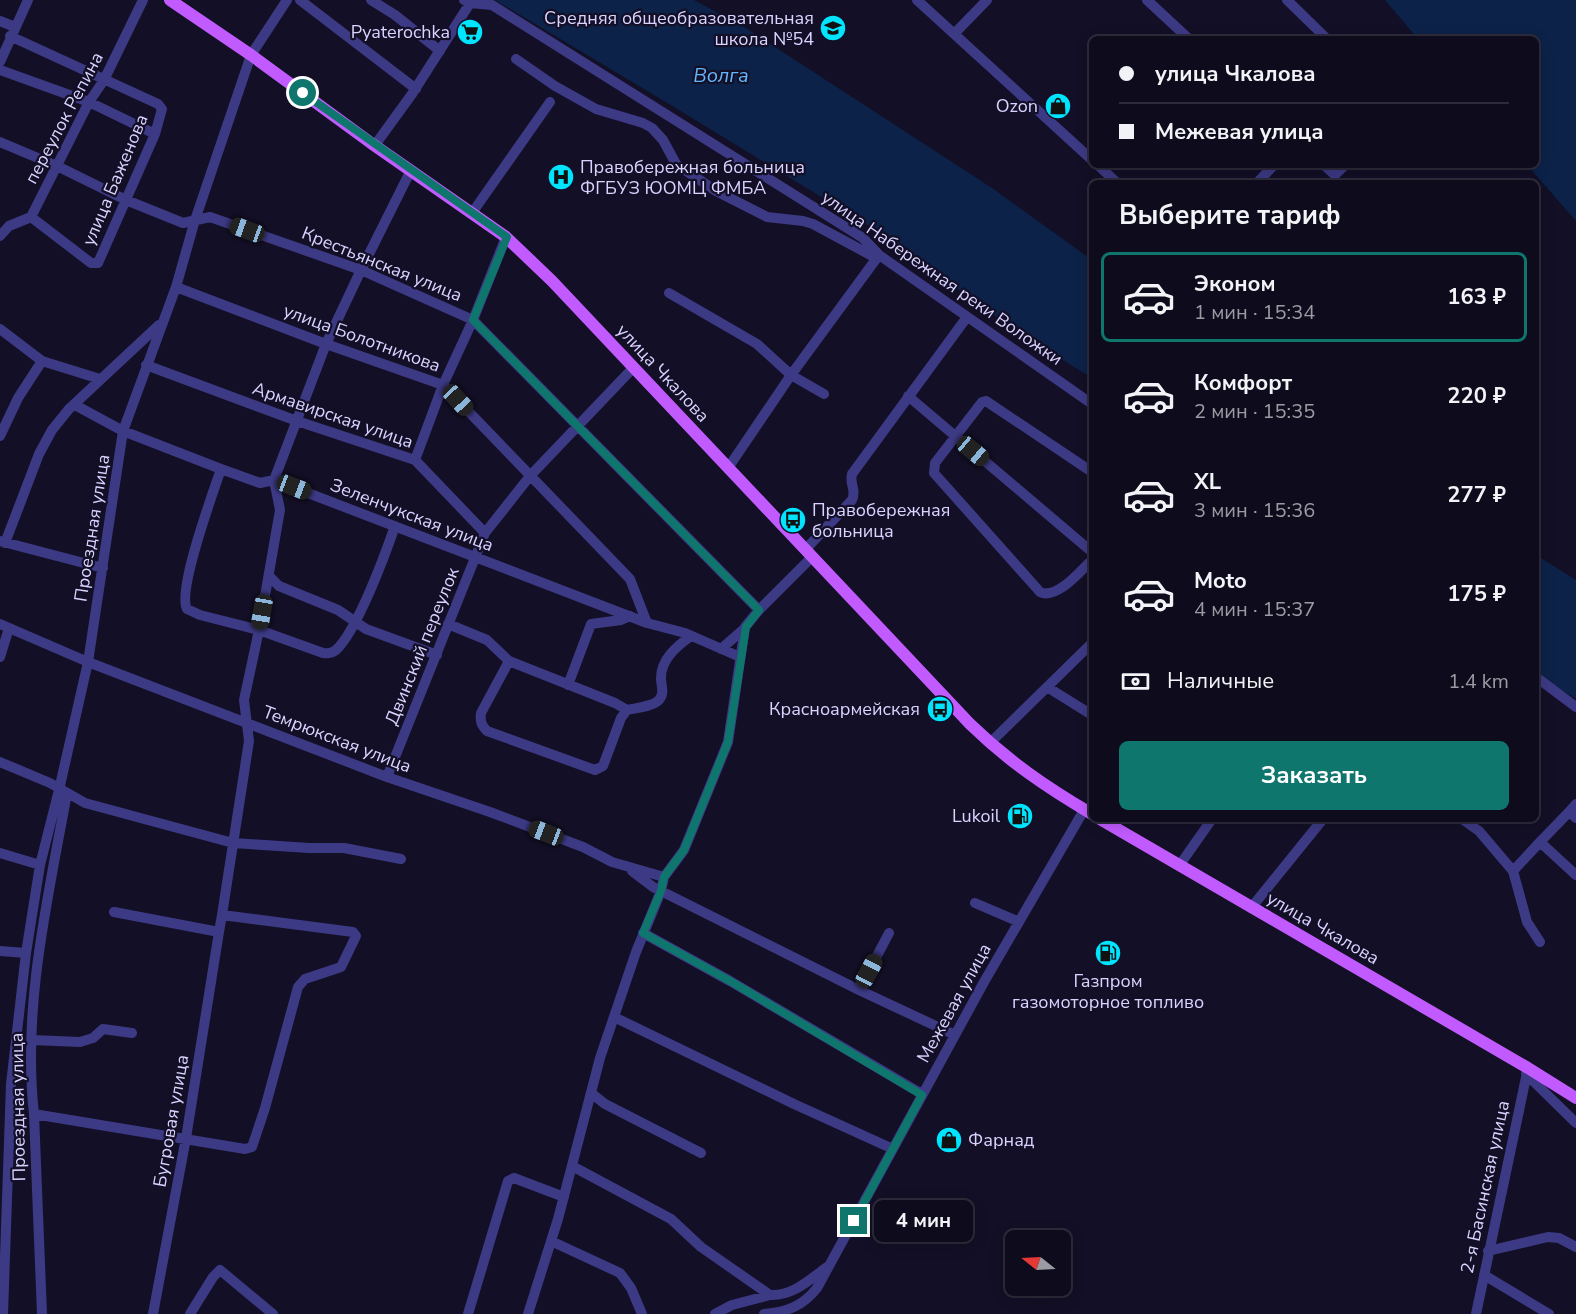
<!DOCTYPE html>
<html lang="ru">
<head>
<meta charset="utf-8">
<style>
  body { margin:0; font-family:"Nunito Sans",sans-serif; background:#1c1929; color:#f1f3f6; height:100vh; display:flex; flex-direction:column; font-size:22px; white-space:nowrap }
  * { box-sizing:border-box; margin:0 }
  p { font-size:20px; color:#9b9ba3 }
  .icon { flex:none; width:33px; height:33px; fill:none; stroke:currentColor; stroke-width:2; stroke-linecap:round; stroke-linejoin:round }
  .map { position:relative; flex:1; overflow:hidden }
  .sheet { position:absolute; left:1089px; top:180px; width:450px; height:642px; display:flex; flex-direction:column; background:#0e0b1c; border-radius:9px; box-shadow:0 3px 15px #0003,0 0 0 2px #2e2b3b }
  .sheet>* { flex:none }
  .guide { position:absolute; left:1089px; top:36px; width:450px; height:132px; border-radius:9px; box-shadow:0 3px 15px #0003,0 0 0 2px #2e2b3b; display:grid; align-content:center; height:132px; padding:0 30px; background:#0e0b1c }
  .needle { width:39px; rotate:288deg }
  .controls { position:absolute; left:1005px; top:1230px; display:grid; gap:12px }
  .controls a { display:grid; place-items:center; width:66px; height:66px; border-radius:9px; background:#0e0b1c; box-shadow:0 3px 15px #0003,0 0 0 2px #2e2b3b; font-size:30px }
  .end { position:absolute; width:27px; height:27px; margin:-14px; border:8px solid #0f766e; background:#fff; box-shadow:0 0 0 3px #fff }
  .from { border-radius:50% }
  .bubble { position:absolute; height:42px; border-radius:9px; background:#0e0b1c; box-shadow:0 3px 15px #0003,0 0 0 2px #2e2b3b; font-size:20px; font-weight:700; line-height:42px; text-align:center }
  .car { position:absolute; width:18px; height:36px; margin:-18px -9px; border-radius:8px; box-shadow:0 0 4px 2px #0007; background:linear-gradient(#222 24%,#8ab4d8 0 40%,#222 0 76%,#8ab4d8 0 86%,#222 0) }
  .guide b { display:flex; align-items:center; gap:21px; height:57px; font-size:22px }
  .guide b+b { border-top:2px solid #2e2b3b }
  .guide i { width:15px; height:15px; background:#f1f3f6 }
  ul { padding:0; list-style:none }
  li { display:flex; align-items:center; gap:18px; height:90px; margin:0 12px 9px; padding:0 18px; border:3px solid transparent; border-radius:9px }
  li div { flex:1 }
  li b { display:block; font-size:22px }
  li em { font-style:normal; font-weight:700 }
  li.active { border-color:#0f766e }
  li>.icon { width:54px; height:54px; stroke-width:1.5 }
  h2 { padding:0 30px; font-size:27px; line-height:72px }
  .pay { display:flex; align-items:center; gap:15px; height:66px; padding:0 30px; font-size:22px }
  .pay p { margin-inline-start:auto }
  .button { display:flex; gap:12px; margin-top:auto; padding:12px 30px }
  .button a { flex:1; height:69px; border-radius:9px; background:#0f766e; color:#fff; font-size:24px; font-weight:700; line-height:69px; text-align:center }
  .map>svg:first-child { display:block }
</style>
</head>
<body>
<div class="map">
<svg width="1576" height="1314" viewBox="0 0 1576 1314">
  <rect width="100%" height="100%" fill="#130f26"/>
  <path fill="#0c2248" d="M495,0H694L746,28L992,188L1092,260V378L1019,333L872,228L669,104Z
    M1385,0H1576V221L1527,165H1536V39H1418Z
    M1536,555L1576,580V699L1536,674Z"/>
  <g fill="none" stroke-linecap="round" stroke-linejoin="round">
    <path stroke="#3d3a85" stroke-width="10" d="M300,0L416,89
      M371,0L395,15L440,51
      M464,0L470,3L492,5L863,238L879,255L1092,404
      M917,0L1092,160
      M1147,0L1189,39
      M1287,0L1327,39
      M0,21L15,27
      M954,34L987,0
      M10,36L158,104L162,109L155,134L98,263H91L31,217
      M516,59L555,86L596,109L643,123L652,128L663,140L676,164L716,191L767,217L803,221L813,224L876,258
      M0,62L28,0
      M0,70L89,102L155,134
      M0,142L57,166L126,200L183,223L210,217L361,270L473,320L759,610
      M375,145L412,94L472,0
      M1098,165L1117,183
      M1324,165L1335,175L1345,165
      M1257,183L1274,165
      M472,213L550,102
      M0,236L9,226L31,217L89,102L104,80L143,0
      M176,287L326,344L443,385L630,579L647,623
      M669,293L757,344L791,375L824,394
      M0,329L42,361L100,379
      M146,365L297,421L415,460L485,533
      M908,396L1092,552
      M75,405L123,431L221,469L260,483L274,480L647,623L685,633L740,657
      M0,436L18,398L42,361
      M415,460L443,385L473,320L506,237
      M728,468L791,375L879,255
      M221,469C213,493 177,590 187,609L200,615L259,630L323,653C328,654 332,653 336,650C357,631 385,555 395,526
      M1092,472L986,401L982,402L935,463L934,473L1040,592C1057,600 1080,571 1092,560
      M0,541L103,568
      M5,543L39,454L52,430L69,409L159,325
      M805,550L852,500C857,490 849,484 852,474L967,317
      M269,576L279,586L338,610L366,629L437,655
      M0,624L88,662L387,777L490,812L583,847L612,862L664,877
      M448,624L487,640L509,661L615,703L627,710
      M721,649L745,628
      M0,657L9,628
      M509,661L481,713C480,721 481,725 487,731L595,770L603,766L621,718L627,710C635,708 652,707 659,700C665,693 661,686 661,678C661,659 677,646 691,636
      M1540,680L1576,707
      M568,685L591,624L621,620L630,616
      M1047,687L1092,715
      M990,743L1092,643
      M0,762L50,783L85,803L233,843L309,848H344L401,859
      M387,777L485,533L530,476L634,367
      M1576,804L1569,812L1576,818
      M1569,812L1540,842L1576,875
      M1450,819H1452
      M1462,819L1479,831L1513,871L1527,922L1540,942
      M0,853L40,865
      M1179,866L1212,819
      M632,871L653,887L859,990L955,1035
      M1513,871L1540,842
      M975,903L1019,922
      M1251,908L1323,819
      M222,915L249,741L244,700L259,630L280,510L274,480L326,344L361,270L411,170
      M643,933L730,981L922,1094
      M0,951L26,953
      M859,990L889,933
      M614,1017L794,1104L893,1149
      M32,1040L80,1042L93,1038L103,1029L132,1033
      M1526,1074L1576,1123
      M591,1093L605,1104L701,1153
      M34,1114L245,1149L252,1147L265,1108L298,987L305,979L341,967L356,936L353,932L222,915L219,932L114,912
      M572,1166L671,1219L701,1247L770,1295C793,1296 809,1280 827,1267
      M551,1241L620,1273L631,1288L642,1314
      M1488,1251L1548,1237L1559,1238L1576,1247
      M1484,1275L1549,1314
      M3,1314L11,1084L26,953L40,865L59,790L88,662L123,431L176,287L195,220L251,55L287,0
      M42,1314L34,1114C22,1007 48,898 67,793
      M153,1314L186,1138L219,932
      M190,1314L213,1277L220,1270L273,1314
      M468,1314L508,1181L514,1178L564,1197
      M528,1314L558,1219L600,1058L636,952L661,891L664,877L684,850L728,742L745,627L759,610L812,557
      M715,1314L732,1305L770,1295
      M764,1314C787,1312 803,1306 817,1288L984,982L1084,810
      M1476,1314L1528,1068"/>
    <path stroke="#c25bff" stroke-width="12" d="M170,0L251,55L371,143L506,237L552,281L970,724C1008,761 1046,787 1092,814
      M1100,819L1528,1068L1576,1098"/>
  </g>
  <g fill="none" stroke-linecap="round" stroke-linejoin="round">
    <path stroke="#0f766e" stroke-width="8" d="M303,93L507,237L473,320L759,610L746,627L728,742L684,850L664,877L661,891L643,933L730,981L922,1095L854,1221"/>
  </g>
  <defs>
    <symbol id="school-disc" viewBox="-11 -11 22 22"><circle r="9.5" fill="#00e5ff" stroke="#130f26"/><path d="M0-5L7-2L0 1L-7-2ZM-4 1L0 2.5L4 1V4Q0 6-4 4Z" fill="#111"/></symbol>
    <symbol id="supermarket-disc" viewBox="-11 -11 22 22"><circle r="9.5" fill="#00e5ff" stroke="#130f26"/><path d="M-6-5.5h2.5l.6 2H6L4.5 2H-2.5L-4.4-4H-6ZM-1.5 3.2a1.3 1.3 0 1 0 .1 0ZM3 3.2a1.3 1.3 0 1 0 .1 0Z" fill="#111"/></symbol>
    <symbol id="shop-disc" viewBox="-11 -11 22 22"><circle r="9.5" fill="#00e5ff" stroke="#130f26"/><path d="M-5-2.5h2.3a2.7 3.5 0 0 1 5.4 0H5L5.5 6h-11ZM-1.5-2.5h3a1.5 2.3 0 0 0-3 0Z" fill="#111"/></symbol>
    <symbol id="hospital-disc" viewBox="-11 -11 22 22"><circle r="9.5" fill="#00e5ff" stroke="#130f26"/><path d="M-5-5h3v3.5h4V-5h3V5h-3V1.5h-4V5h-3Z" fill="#111"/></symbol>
    <symbol id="bus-disc" viewBox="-11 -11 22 22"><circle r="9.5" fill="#00e5ff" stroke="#130f26"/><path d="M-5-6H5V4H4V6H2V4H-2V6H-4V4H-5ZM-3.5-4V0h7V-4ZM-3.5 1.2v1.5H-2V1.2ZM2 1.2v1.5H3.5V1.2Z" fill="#111"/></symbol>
    <symbol id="fuel-disc" viewBox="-11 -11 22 22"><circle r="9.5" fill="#00e5ff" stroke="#130f26"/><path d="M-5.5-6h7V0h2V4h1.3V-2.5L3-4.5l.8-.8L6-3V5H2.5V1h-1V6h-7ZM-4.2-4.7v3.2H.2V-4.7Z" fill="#111"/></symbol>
  </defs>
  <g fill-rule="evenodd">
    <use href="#school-disc" x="818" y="13" width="30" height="30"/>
    <use href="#supermarket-disc" x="455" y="17" width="30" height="30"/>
    <use href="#shop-disc" x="1043" y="91" width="30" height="30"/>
    <use href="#hospital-disc" x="546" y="162" width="30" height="30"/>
    <use href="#bus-disc" x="778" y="505" width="30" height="30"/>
    <use href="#bus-disc" x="925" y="694" width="30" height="30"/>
    <use href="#fuel-disc" x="1005" y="801" width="30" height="30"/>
    <use href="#fuel-disc" x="1093" y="938" width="30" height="30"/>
    <use href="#shop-disc" x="934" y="1125" width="30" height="30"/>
  </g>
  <g text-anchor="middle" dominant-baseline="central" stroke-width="4.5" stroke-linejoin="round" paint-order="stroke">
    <g font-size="18" fill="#d9d4ff" stroke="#130f26" text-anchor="end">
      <text x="814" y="18">Средняя общеобразовательная<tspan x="814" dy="21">школа №54</tspan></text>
      <text x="450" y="32">Pyaterochka</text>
      <text x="1038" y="106">Ozon</text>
      <text x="580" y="167" text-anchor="start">Правобережная больница<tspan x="580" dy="21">ФГБУЗ ЮОМЦ ФМБА</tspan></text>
      <text x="812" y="510" text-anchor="start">Правобережная<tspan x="812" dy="21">больница</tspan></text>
      <text x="920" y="709">Красноармейская</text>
      <text x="1000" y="816">Lukoil</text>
      <text x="1108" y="981" text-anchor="middle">Газпром<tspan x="1108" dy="21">газомоторное топливо</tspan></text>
      <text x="968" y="1140" text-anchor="start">Фарнад</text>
    </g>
    <g font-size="18" fill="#d9d4ff" stroke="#130f26">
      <text transform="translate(64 118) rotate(-62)">переулок Репина</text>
      <text transform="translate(115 180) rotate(-67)">улица Баженова</text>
      <text transform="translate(382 264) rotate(22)">Крестьянская улица</text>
      <text transform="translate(942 278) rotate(35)">улица Набережная реки Воложки</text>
      <text transform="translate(362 338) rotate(20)">улица Болотникова</text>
      <text transform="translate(663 373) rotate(47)">улица Чкалова</text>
      <text transform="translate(333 415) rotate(19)">Армавирская улица</text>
      <text transform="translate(412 515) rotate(21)">Зеленчукская улица</text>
      <text transform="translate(92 528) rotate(-81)">Проездная улица</text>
      <text transform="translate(422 646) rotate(-68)">Двинский переулок</text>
      <text transform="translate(337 739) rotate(21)">Темрюкская улица</text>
      <text transform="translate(1323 928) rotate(30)">улица Чкалова</text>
      <text transform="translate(954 1003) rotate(-61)">Межевая улица</text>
      <text transform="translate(18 1107) rotate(-91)">Проездная улица</text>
      <text transform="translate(171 1121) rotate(-80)">Бугровая улица</text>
      <text transform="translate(1485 1187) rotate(-78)">2-я Басинская улица</text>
    </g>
    <g font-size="20" font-style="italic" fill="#62b6ff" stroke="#130f26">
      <text x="721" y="75">Волга</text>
    </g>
  </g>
</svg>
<div class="controls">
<a><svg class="needle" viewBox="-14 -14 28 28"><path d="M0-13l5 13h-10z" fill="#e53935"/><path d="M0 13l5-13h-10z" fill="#9b9ba3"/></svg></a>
</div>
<i class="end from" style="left:303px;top:93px"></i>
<i class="end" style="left:854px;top:1221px"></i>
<div class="bubble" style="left:874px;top:1200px;width:99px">4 мин</div>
<i class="car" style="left:247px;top:230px;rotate:290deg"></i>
<i class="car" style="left:458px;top:400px;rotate:137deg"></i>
<i class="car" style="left:973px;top:451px;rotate:130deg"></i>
<i class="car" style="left:294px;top:487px;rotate:111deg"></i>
<i class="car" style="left:262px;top:612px;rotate:190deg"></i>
<i class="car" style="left:546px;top:833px;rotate:291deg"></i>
<i class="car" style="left:869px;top:971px;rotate:28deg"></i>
<div class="guide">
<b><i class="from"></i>улица Чкалова</b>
<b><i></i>Межевая улица</b>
</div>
<section class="sheet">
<h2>Выберите тариф</h2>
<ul>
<li class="active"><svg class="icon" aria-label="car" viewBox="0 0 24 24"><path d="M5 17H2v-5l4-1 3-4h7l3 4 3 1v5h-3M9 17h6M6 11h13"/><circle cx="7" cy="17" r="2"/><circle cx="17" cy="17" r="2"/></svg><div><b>Эконом</b><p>1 мин · 15:34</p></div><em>163 ₽</em></li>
<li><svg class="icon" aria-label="car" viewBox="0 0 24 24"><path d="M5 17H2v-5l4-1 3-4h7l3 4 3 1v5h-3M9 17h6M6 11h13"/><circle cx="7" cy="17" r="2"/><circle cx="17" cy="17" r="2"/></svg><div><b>Комфорт</b><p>2 мин · 15:35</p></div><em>220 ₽</em></li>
<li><svg class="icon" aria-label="car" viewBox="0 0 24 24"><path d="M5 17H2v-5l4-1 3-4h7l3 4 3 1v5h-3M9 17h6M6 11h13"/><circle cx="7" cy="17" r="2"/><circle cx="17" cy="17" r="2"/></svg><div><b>XL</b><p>3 мин · 15:36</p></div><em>277 ₽</em></li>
<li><svg class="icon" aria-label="car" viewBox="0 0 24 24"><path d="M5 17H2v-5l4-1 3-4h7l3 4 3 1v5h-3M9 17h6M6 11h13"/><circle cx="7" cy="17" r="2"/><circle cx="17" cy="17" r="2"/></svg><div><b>Moto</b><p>4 мин · 15:37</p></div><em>175 ₽</em></li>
</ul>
<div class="pay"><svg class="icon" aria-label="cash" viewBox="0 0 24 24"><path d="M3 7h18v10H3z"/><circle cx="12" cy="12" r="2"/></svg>Наличные<p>1.4 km</p></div>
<div class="button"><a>Заказать</a></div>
</section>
</div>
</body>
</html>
